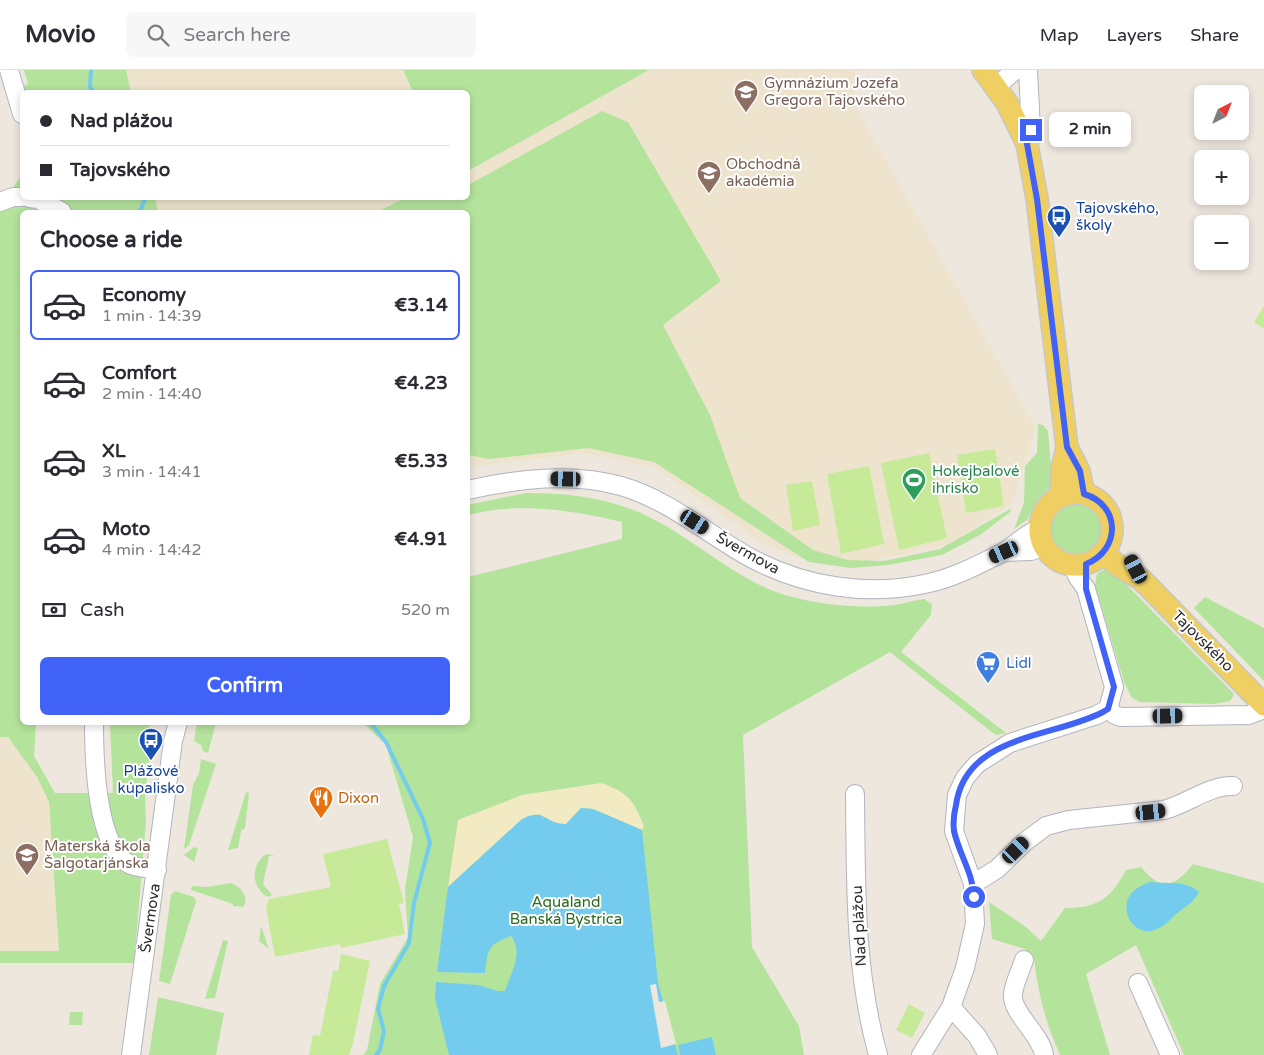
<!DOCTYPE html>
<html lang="en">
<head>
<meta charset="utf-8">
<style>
  body { margin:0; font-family:"Varela Round",sans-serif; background:#f7f7f7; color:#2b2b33; height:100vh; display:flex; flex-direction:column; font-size:19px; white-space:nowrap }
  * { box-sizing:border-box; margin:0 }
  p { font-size:16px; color:#7c7c81 }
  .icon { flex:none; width:28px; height:28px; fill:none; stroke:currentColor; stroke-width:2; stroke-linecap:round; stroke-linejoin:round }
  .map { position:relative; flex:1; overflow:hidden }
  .sheet { position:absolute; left:20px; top:140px; width:450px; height:515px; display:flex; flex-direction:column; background:#fff; border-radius:8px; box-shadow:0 2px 8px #0003 }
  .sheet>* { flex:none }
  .guide { position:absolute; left:20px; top:20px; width:450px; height:110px; border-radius:8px; box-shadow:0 2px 8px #0003; display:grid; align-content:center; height:110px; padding:0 20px; background:#fff }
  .needle { width:32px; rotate:42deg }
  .tools { position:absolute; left:1194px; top:15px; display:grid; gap:10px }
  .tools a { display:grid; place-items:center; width:55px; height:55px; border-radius:8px; background:#fff; box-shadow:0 2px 8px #0003; font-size:25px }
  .end { position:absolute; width:22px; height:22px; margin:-11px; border:6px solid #4162f7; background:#fff; box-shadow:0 0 0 2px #fff }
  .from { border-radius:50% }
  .bubble { position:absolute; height:35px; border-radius:8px; background:#fff; box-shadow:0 2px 8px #0003; font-size:16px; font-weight:700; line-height:35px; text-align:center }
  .car { position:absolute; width:15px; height:30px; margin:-15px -8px; border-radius:6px; box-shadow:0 0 4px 1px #0007; background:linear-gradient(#222 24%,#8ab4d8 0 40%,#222 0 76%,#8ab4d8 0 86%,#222 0) }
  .guide b { display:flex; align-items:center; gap:18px; height:48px; font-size:19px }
  .guide b+b { border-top:1px solid #e1e1e2 }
  .guide i { width:12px; height:12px; background:#2b2b33 }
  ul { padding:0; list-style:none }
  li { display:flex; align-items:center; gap:15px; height:70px; margin:0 10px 8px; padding:0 10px; border:2px solid transparent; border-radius:8px }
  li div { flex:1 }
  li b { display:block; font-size:19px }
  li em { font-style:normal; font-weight:700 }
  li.active { border-color:#4162f7 }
  li>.icon { width:45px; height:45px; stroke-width:1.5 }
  h2 { padding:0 20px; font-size:22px; line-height:60px }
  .pay { display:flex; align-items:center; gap:12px; height:55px; padding:0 20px; font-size:19px }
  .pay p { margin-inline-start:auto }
  .action { display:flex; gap:10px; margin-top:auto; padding:10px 20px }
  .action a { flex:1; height:58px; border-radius:8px; background:#4162f7; color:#fff; font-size:20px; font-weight:700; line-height:58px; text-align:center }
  header { display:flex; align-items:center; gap:30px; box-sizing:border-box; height:70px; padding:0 25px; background:#fff; border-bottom:1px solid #e1e1e2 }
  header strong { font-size:24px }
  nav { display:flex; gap:28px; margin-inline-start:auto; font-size:18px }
  .search { width:350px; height:45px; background:#f7f7f7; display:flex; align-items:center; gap:12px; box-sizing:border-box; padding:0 18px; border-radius:8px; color:#7c7c81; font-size:19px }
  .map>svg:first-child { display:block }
</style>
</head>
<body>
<header>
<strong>Movio</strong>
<div class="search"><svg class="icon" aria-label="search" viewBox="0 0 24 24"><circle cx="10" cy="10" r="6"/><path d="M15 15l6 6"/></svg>Search here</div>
<nav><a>Map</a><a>Layers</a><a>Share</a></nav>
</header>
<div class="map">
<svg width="1264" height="985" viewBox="0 0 1264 985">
  <rect width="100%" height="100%" fill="#ede7de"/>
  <path fill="#eee4ce" d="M126,0H403L413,22H131Z
    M649,0H855L854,33L1036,358L1012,434L947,475L847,496L799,488L765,474L653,397L585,383L468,397V142H158L155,128H468V101Z
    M0,667H8L37,707L49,732L59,881H0Z"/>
  <path fill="#b4e39c" d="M24,0H126L131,22H22L21,19L23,16L28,14Z
    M403,0H649L468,101V22H413Z
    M602,41L628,52L721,211L663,255L710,345L740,428L813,480L848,490L884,491L940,479L1012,438L1010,442L980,465L942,485L888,495L851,498L809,492L654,392L588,378L489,389L469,385L468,142H377L403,129L468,128V115Z
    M22,105V128H155L158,142H22V652L36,653L34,686L55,723H113L110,653H150L149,664L151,670L145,727L146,752L134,893H0V881H59L49,732L37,707L8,667H0V126L11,120Z
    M1038,354L1043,355L1048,361L1052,407L1050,417L1038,429L1027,450L1014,459L1024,433L1025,396L1037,383Z
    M526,423C569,423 612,428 651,448C697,471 736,510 785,525C820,535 858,539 894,535C904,534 914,530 924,529L932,534L931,545L901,582L1006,663L997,665L993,663L890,582L743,665L752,877L799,956L804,985H363L367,980L380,914L408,867L405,819L413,767L386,675L363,653L468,652V507L622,469V452C570,440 520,432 468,445V435Z
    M1049 460a27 27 0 1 1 54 0a27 27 0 1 1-54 0Z
    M1103,500H1109L1121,509L1234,624L1230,631L1214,634L1140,632L1132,628L1124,612L1095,515L1097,504Z
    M1205,527L1264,558V611L1194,538Z
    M197,653H216L208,683L203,681L201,675L194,671Z
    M201,689L216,694L189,775L184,779L193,715L199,703Z
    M246,722L249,723L245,758L241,761L238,778L228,780Z
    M194,777L198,778L194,792L184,785Z
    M267,784L275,786H269L263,814L272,825L268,827C251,819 250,793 267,784Z
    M1193,794L1264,813V985H1184L1136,875L1086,904L1110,985H1060C1045,951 1038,924 1034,887L1025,879L992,869L989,832L1026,857L1041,871L1065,838C1098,838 1110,829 1126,800L1141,797C1161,822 1175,817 1193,794Z
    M230,813C241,816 250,827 243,837L233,836V834L191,820L192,816L207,817Z
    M175,821L194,827L196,831L170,914L159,911L171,825Z
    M261,856L269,879L259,871Z
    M223,870L228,871L215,928L205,929Z
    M158,927L224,943L216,985H149Z
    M70,942H83L82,955H69Z"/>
  <path fill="#f1eac2" d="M601,713C628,722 634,731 644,756L642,760L593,739L581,738L566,754L556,755L539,744L521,750L448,817L458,750L522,725Z"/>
  <path fill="#c6ea98" d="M1264,236V259L1254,252Z
    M995,379L1004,436L966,443L957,385Z
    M929,383L947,468L899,480L881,393Z
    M869,396L884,474L841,484L827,404Z
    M812,411L820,455L793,461L786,415Z
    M387,769L404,833L399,834L405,864L341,878L340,874L275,887L266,838L269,829L331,817L323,784Z
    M341,884L370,891L353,973L349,985H309L313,965L320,966L333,901H338Z
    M909,934L925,943L912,968L896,960Z"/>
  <path fill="#73cced" d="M581,738L593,739L642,760L658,913L678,985H449L435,928L436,912L478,915L498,921H505C511,903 524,882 511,866C487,875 488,879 485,903L437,902L448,817L521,750C545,736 545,755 566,754Z
    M1150,812C1167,814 1186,810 1199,822C1194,831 1188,835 1180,841C1171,848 1163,859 1151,861C1132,863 1120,840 1130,825C1135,818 1143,815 1150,812Z
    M712,967L716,985H680L678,975Z"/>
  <path fill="#ede7de" d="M656,914L659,932L665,931L676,974L661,978L650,915Z"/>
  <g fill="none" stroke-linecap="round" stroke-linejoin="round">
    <path stroke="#73cced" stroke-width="4" d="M91,0L90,17L93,22
      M140,142L145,128
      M370,652L386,672L423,749L430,773L414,833L409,873L384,916L378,939L384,961L380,980L376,985"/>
    <defs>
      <path id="minor" d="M9,0L22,44
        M996,17L1015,0
        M1027,74L1031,60L1028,0
        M30,128L38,129L62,142
        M0,132L13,127H22
        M468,420C517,409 571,402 621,416C669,430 706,463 749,487C804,517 868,527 929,513C953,508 980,494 1002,483C1015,475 1024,465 1040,458
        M1004,482L1031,481L1044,476
        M1108,639L1115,645L1121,647L1249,645L1264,639
        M94,652C94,685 95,780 131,795C138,798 149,798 157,800
        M855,724C856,814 854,898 878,985
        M973,814L997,799L1026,771L1046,756L1069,750L1164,740C1187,734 1210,715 1233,716
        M1024,890C1021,900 1014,913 1013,924C1011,943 1041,964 1044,985
        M1138,913L1170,985
        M951,937L977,966L988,985
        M131,985L173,671L178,652
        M921,985L951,937L965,898L975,854L973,814L954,761L957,725L965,708L977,694L1010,673L1097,645L1108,639L1114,617L1086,519L1077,506L1074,496"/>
      <path id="major" d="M983,0L1007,33L1027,74L1037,129L1067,377L1079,401L1084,424
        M1040 459a36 36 0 1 1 72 0a36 36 0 1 1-72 0Z
        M1061,426L1062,399L1067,377
        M1103,483L1120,497L1141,509L1264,635"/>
    </defs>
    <use href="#minor" stroke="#b2b4bf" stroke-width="20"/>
    <use href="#major" stroke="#c8c8c8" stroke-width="24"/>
    <use href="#minor" stroke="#fff" stroke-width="18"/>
    <use href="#major" stroke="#efcf61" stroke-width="21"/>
  </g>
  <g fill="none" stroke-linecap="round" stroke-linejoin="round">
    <path stroke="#4162f7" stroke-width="6" d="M974,827C973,803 959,784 954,761C953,753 954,743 956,735C966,664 1054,668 1103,642L1108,639L1114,617L1086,519V494C1121,480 1121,435 1084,424L1080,401L1067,377L1037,129L1027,74L1031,60"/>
  </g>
  <defs>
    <symbol id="school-pin" viewBox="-11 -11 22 30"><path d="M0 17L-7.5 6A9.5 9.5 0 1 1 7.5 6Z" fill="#8d6e63" stroke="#fff"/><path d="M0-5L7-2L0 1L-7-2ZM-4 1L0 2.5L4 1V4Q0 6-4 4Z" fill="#fff"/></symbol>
    <symbol id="bus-pin" viewBox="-11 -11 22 30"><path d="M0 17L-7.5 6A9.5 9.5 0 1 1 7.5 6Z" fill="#1a4fb4" stroke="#fff"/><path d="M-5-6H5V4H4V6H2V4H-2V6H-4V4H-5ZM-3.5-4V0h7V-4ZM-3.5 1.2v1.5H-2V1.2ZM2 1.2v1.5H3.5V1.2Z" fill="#fff"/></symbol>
    <symbol id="stadium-pin" viewBox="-11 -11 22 30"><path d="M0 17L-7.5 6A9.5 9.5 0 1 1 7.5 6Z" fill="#2e9e5b" stroke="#fff"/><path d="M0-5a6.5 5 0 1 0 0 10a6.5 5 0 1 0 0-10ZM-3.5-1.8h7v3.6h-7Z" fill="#fff"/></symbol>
    <symbol id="supermarket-pin" viewBox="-11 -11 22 30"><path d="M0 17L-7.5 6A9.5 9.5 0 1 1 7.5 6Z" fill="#3f7fe0" stroke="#fff"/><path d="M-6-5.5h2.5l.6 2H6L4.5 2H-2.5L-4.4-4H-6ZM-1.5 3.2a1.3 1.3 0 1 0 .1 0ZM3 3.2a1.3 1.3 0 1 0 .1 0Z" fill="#fff"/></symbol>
    <symbol id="restaurant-pin" viewBox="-11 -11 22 30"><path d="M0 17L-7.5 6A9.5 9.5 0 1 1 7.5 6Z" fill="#e8710a" stroke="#fff"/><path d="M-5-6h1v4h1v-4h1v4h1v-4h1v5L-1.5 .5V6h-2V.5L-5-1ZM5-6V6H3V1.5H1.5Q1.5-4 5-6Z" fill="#fff"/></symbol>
  </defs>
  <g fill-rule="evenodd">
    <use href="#school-pin" x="732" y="8" width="28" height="38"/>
    <use href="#school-pin" x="695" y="89" width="28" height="38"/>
    <use href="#bus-pin" x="1045" y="133" width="28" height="38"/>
    <use href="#stadium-pin" x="900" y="396" width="28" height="38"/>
    <use href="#supermarket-pin" x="974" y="579" width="28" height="38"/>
    <use href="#bus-pin" x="137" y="656" width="28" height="38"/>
    <use href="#restaurant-pin" x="307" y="714" width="28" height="38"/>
    <use href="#school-pin" x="13" y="771" width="28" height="38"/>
  </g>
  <g text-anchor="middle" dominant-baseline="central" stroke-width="4" stroke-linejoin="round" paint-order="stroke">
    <g font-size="15" fill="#785e54" stroke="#fff" text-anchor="start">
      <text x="764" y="13">Gymnázium Jozefa<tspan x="764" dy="17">Gregora Tajovského</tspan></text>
      <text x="726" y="94">Obchodná<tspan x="726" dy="17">akadémia</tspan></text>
      <text x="44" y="776">Materská škola<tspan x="44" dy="17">Šalgotarjánska</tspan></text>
    </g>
    <g font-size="15" fill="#164399" stroke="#fff" text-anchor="start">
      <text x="1076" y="138">Tajovského,<tspan x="1076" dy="17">školy</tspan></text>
      <text x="151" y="701" text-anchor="middle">Plážové<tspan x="151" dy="17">kúpalisko</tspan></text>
    </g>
    <g font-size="15" fill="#27864d" stroke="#fff" text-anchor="start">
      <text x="932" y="401">Hokejbalové<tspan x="932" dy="17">ihrisko</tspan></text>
    </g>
    <g font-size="15" fill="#2c2c2c" stroke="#fff">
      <text transform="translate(748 483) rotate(29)">Švermova</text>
      <text transform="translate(1203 571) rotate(45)">Tajovského</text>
      <text transform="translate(150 848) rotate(-82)">Švermova</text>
      <text transform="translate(859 856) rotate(-93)">Nad plážou</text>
    </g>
    <g font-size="15" fill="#366cbe" stroke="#fff" text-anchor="start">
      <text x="1006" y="593">Lidl</text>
    </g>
    <g font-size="15" fill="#c56008" stroke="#fff" text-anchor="start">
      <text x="338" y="728">Dixon</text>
    </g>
    <g font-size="15" fill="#2b691c" stroke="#fff">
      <text x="566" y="832">Aqualand<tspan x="566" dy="17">Banská Bystrica</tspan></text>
    </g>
  </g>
</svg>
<div class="tools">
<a><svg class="needle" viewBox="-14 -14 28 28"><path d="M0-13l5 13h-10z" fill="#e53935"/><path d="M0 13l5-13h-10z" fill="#7c7c81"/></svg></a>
<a>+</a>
<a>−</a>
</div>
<i class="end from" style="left:974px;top:827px"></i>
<i class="end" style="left:1031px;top:60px"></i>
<div class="bubble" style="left:1049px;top:42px;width:82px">2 min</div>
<i class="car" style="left:566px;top:409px;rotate:271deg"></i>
<i class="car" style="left:695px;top:452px;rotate:123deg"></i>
<i class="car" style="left:1004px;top:482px;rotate:246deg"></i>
<i class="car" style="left:1136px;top:499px;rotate:332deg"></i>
<i class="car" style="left:1168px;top:646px;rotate:89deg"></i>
<i class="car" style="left:1151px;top:742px;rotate:84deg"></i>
<i class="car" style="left:1016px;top:780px;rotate:45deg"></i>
<div class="guide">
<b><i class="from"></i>Nad plážou</b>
<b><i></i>Tajovského</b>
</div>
<section class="sheet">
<h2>Choose a ride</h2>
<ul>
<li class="active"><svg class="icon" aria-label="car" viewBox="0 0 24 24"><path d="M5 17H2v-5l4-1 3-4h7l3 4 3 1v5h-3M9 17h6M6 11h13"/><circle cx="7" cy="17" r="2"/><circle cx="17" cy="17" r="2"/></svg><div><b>Economy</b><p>1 min · 14:39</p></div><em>€3.14</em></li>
<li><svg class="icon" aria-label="car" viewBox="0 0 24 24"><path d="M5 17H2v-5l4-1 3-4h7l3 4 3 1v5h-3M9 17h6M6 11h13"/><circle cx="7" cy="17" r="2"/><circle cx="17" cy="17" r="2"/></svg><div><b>Comfort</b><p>2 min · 14:40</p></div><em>€4.23</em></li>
<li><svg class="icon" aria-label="car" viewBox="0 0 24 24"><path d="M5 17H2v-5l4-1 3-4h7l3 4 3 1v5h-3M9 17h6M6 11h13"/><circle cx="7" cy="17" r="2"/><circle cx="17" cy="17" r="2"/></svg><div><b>XL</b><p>3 min · 14:41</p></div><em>€5.33</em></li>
<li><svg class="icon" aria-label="car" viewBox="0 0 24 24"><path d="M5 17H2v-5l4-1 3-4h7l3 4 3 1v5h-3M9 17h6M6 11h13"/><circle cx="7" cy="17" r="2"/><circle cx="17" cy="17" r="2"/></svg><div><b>Moto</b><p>4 min · 14:42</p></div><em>€4.91</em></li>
</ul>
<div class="pay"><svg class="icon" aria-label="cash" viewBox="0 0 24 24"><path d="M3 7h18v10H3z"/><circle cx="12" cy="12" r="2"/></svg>Cash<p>520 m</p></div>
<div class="action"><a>Confirm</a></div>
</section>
</div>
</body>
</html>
